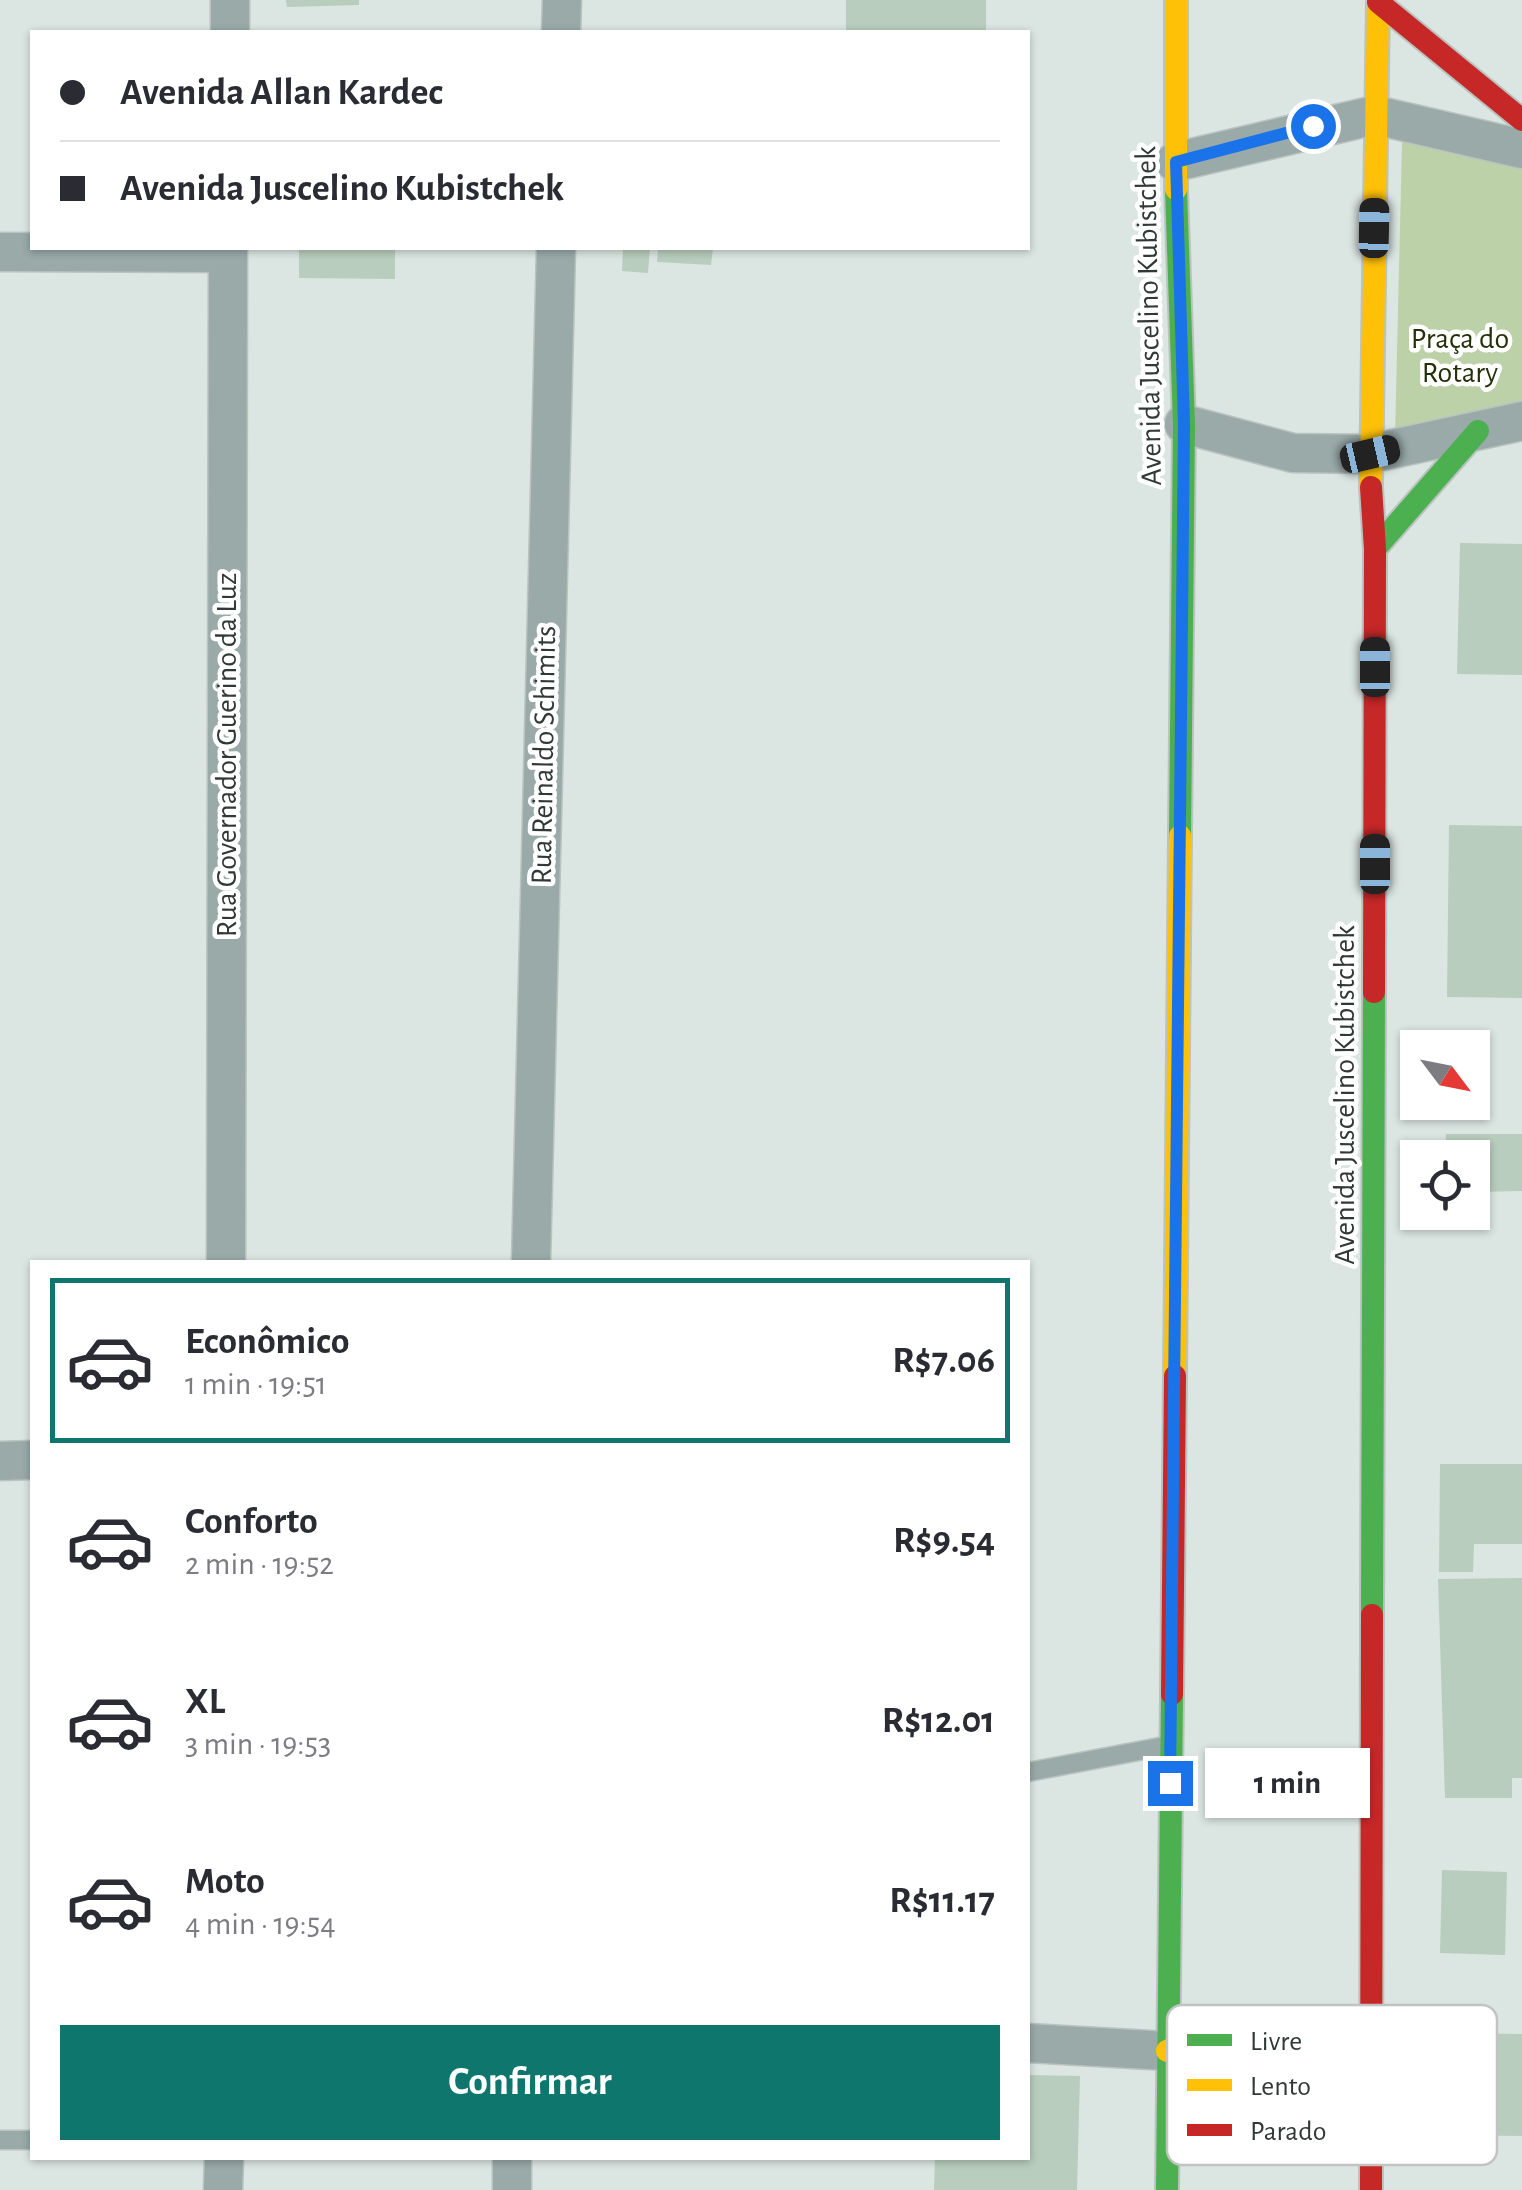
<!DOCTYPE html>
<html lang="pt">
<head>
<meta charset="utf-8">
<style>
  body { margin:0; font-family:"Alegreya Sans",sans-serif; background:#f2f2f3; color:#2b2b33; height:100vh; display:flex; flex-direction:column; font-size:38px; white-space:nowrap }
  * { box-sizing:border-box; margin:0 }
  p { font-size:32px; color:#7c7c81 }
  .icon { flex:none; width:55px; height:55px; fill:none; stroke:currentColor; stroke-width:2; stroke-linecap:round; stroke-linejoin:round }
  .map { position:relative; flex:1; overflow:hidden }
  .details { position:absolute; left:30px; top:1260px; width:1000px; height:900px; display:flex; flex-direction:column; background:#fff; border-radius:0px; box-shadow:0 2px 8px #0004 }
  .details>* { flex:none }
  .guide { position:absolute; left:30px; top:30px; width:1000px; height:220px; border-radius:0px; box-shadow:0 2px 8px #0004; display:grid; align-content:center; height:220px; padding:0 30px; background:#fff }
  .needle { width:65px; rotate:122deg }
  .buttons { position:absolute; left:1400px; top:1030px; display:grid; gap:20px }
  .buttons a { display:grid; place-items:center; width:90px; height:90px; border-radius:0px; background:#fff; box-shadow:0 2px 8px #0004; font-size:50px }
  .end { position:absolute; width:45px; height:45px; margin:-22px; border:12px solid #1a73e8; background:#fff; box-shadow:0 0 0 5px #fff }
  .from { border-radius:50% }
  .bubble { position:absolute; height:70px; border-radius:0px; background:#fff; box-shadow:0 2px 8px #0004; font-size:32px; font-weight:700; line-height:70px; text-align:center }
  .car { position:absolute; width:30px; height:60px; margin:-30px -15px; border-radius:12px; box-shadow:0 0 8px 2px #0007; background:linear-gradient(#222 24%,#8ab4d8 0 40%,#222 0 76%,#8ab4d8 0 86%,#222 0) }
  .guide b { display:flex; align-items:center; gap:35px; height:95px; font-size:38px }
  .guide b+b { border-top:2px solid #e1e1e2 }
  .guide i { width:25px; height:25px; background:#2b2b33 }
  ul { padding:18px 0 0; list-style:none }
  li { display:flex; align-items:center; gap:30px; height:165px; margin:0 20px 15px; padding:0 10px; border:5px solid transparent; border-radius:0px }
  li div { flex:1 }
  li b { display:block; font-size:38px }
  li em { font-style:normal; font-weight:700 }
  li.active { border-color:#0f766e }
  li>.icon { width:90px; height:90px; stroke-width:1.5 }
  .cta { display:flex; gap:20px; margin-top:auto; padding:20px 30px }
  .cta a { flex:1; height:115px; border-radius:0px; background:#0f766e; color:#fff; font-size:40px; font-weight:700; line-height:115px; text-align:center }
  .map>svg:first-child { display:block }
</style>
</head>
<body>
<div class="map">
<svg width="1522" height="2190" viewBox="0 0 1522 2190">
  <rect width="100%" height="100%" fill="#dbe6e2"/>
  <path fill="#bdd1a8" d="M1402,142L1522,167V406L1395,435Z"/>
  <path fill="#b8cdbe" d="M286,0H359V5L287,7Z
    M846,0H986V32H846Z
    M299,248H395V279L299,278Z
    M623,248H650L648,273L622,271Z
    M658,248H713L711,265L657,262Z
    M1460,543L1522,544V675L1457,674Z
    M1449,825L1522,826V998L1447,997Z
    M1446,1134H1522V1191L1472,1192V1158H1445Z
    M1440,1464H1522V1544H1474L1473,1572H1439Z
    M1522,1578V1778H1512V1798H1445L1438,1579Z
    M1442,1870L1507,1872L1505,1955L1440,1953Z
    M1444,2033L1522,2034V2136L1442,2135Z
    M1028,2075L1080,2076L1077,2190H934L935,2158H1028Z"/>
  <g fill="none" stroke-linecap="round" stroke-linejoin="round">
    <defs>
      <path id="lane" d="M1028,1772L1165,1746
        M0,2140H32"/>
      <path id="street" d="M230,32V0
        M561,32L562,0
        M1175,162L1375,115L1522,149
        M0,252L228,253
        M1184,424L1293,453L1369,454L1522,421
        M226,1262L228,248
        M531,1262L556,248
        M0,1461L32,1460
        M1028,2043L1167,2051
        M223,2190L224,2158
        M512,2190V2158"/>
      <path id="fast" d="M1176,189L1184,424L1180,836
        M1375,549L1478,431
        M1372,1615L1374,992
        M1167,2190L1172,1694"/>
      <path id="slow" d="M1176,189V0
        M1371,487L1378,0
        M1175,1376L1180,836
        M1167,2051L1233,2020L1311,2023L1375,2046"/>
      <path id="jam" d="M1378,2L1522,120
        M1371,487L1375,549L1374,992
        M1172,1694L1175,1376
        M1371,2190L1372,1615"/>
    </defs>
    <use href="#lane" stroke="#bac3bf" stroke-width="21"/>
    <use href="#street" stroke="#bac3bf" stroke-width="41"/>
    <use href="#fast" stroke="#bac3bf" stroke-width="26"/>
    <use href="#slow" stroke="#bac3bf" stroke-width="26"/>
    <use href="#jam" stroke="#bac3bf" stroke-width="26"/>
    <use href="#lane" stroke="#99aaa9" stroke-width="18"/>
    <use href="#street" stroke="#99aaa9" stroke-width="38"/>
    <use href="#fast" stroke="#4caf50" stroke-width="22"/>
    <use href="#slow" stroke="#ffc107" stroke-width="22"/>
    <use href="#jam" stroke="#c62828" stroke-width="22"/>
  </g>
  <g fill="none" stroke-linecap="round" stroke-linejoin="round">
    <path stroke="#1a73e8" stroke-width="12" d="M1170,1783L1184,424L1176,162L1313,126"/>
  </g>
  <g text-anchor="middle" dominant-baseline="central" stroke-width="9" stroke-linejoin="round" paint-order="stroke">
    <g font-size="30" fill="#303936" stroke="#fff">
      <text transform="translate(1149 316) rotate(-91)">Avenida Juscelino Kubistchek</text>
      <text transform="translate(227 755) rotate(-90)">Rua Governador Guerino da Luz</text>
      <text transform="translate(544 755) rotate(-89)">Rua Reinaldo Schimits</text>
      <text transform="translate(1345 1095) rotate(-90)">Avenida Juscelino Kubistchek</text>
    </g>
    <g font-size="30" fill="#233008" stroke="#fff">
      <text x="1460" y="339">Praça do<tspan x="1460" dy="34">Rotary</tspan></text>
    </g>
  </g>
  <rect x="1167" y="2005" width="330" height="160" rx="15" fill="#fff" stroke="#c1c4c3" stroke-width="2.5"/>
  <rect x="1187" y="2034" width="45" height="12" fill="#4caf50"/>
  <rect x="1187" y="2079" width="45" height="12" fill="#ffc107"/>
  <rect x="1187" y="2124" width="45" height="12" fill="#c62828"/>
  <g font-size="28" fill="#303936">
    <text x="1250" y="2050">Livre</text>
    <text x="1250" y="2095">Lento</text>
    <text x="1250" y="2140">Parado</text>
  </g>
</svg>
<div class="buttons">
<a><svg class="needle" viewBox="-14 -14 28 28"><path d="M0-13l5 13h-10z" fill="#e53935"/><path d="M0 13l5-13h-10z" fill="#7c7c81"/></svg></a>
<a><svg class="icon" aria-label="locate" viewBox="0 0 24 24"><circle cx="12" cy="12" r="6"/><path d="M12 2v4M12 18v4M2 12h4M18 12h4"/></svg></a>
</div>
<i class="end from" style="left:1313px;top:126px"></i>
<i class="end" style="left:1170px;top:1783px"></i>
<div class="bubble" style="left:1205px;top:1748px;width:165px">1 min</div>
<i class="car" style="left:1374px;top:228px;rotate:1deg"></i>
<i class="car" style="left:1370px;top:454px;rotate:77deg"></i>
<i class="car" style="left:1375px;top:667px;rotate:0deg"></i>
<i class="car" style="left:1375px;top:864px;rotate:0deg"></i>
<div class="guide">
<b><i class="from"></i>Avenida Allan Kardec</b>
<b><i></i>Avenida Juscelino Kubistchek</b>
</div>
<section class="details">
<ul>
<li class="active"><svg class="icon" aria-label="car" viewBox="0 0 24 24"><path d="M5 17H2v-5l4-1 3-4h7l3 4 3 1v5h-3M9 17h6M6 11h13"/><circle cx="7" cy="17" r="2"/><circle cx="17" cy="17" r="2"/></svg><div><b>Econômico</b><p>1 min · 19:51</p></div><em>R$7.06</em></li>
<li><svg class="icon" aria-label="car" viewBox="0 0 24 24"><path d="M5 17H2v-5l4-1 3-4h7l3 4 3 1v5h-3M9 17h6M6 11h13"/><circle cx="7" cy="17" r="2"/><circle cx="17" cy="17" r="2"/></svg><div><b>Conforto</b><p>2 min · 19:52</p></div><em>R$9.54</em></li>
<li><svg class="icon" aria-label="car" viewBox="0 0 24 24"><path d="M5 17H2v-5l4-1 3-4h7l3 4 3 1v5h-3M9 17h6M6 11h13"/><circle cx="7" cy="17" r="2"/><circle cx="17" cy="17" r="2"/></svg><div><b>XL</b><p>3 min · 19:53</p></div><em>R$12.01</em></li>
<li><svg class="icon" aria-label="car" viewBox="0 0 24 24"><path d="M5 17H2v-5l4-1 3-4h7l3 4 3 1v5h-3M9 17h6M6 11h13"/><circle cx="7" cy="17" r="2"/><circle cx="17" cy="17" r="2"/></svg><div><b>Moto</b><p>4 min · 19:54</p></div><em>R$11.17</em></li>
</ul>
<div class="cta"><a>Confirmar</a></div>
</section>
</div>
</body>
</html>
